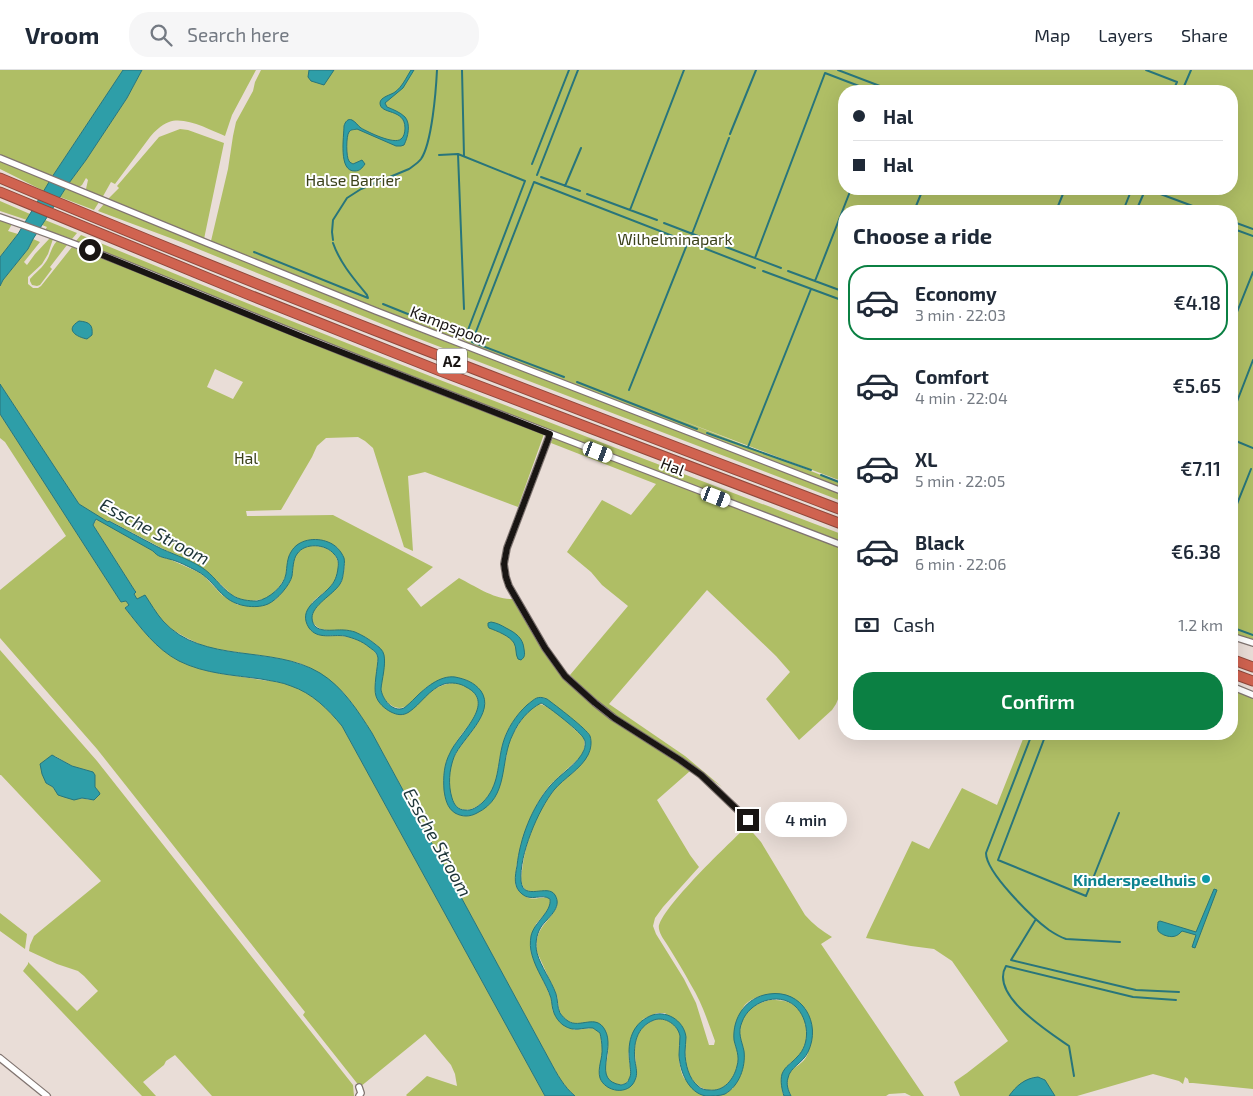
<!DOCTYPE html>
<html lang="en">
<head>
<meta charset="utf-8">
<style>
  body { margin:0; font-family:"Exo 2",sans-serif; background:#f6f6f7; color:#1f2937; height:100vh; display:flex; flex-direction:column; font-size:19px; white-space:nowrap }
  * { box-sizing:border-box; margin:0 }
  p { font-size:16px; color:#747a83 }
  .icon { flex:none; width:28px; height:28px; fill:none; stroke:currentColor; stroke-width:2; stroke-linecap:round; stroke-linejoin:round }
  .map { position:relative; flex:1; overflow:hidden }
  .sheet { position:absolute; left:838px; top:135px; width:400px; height:535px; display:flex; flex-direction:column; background:#fff; border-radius:20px; box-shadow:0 5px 20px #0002 }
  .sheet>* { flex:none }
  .banner { position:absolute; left:838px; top:15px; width:400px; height:110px; border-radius:20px; box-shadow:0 5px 20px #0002; display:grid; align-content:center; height:110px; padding:0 15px; background:#fff }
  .end { position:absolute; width:22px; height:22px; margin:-11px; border:6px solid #191513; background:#fff; box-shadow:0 0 0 2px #fff }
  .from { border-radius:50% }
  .bubble { position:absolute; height:35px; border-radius:18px; background:#fff; box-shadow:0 5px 20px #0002; font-size:16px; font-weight:600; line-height:35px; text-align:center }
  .car { position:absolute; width:15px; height:30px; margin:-15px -8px; border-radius:6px; box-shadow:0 0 4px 1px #0007; background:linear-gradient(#fff 24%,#345 0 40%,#fff 0 76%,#345 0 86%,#fff 0) }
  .banner b { display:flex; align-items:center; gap:18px; height:48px; font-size:19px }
  .banner b+b { border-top:1px solid #e0e1e3 }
  .banner i { width:12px; height:12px; background:#1f2937 }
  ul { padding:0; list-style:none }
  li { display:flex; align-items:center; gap:15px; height:75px; margin:0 10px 8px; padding:0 5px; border:2px solid transparent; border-radius:20px }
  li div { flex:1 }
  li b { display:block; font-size:19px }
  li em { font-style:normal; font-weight:600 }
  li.active { border-color:#0b8043 }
  li>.icon { width:45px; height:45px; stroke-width:1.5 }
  h2 { padding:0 15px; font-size:22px; line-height:60px }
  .pay { display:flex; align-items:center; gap:12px; height:55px; padding:0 15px; font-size:19px }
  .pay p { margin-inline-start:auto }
  .action { display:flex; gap:10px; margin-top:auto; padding:10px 15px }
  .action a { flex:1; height:58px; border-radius:20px; background:#0b8043; color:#fff; font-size:20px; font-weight:600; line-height:58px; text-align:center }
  header { display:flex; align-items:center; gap:30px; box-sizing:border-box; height:70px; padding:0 25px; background:#fff; border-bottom:1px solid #e0e1e3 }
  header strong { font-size:24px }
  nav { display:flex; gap:28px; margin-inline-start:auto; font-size:18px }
  .search { width:350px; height:45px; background:#f6f6f7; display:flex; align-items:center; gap:12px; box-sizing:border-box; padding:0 18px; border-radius:20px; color:#747a83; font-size:19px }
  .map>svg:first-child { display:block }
</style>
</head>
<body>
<header>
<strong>Vroom</strong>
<div class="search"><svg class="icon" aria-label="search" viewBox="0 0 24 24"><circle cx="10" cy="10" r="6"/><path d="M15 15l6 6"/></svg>Search here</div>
<nav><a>Map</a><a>Layers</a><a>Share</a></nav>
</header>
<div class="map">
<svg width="1253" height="1026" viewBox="0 0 1253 1026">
  <rect width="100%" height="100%" fill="#e9ddd7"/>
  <path fill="#afbe65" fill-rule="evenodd" d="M0,0H123L52,107L0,85Z
    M142,0H256L232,45L225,66C210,60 185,46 169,52C161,55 155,61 150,67L115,114L111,112L102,128L88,121L86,119L88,110L86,108L82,115L79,117L69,113L86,90L127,28Z
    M261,0H1253V572L1231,564V141H844V412L670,346L844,414V421L474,277L462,269V267L459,266L458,271L211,171L228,99L233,66L236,52L253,21L255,12ZM844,21H1231V119H844Z
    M180,59L188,60L224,73L204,169L108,129L119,118L117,116L159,67Z
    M0,90L50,112L44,121C29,114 15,106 0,99Z
    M66,118L99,132L94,140L60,127Z
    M0,131L30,144L27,150L0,141Z
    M104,134L413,259L844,424V432L409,265L181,172L98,141Z
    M0,150L12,154L8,161L18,164L0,187Z
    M45,150L77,163L72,169L45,160L47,157L42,155Z
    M81,165C333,270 588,368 844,465V473L561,365L237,237L139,196L76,171Z
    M50,168L53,169L48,184L42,194L28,207V214L33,218H38L41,216L72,177L107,190L307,271L544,364L518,437L425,402L408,406L413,481L404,477L373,378L365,371L358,367L326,368L317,376L312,387L281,440L246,441L247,446L333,445L433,497L407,519L421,537L459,508C475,516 495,530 513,529L539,572L589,631L690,701L657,730L690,785L699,797L663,837L655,848L653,856L656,864L684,909L696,933L709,975H714L715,971C708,952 702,933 691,915C684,902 676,889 668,876C665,871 660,865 659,859C655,843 733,770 747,756L761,772L805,845C813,854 822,861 832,867L821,874L924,1026H911L905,1023L889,1024L886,1026H791C777,996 802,1001 808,983C810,977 806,947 806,939L769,924C758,926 745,930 741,942C739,947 735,967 735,972C735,974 737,977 737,979C740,988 738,997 734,1005C724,1026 699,1025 689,1004C684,993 685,979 686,967L665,943H657L643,949C640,957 630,973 629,981C627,990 633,999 630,1008C626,1019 609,1015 606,1006C603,997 609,988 608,979C608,973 606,966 605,960L581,953L575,954L568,951L562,946L559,940L557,926L537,882C534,857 548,855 557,836L547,821C540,822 531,825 525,819C520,814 521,807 522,801C525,773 536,742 554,720C563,709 577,702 584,690C588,684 588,672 589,664L547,629C537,625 535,629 527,636C516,645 507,659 503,673C496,697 501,719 479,735C474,739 467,741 461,739C453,736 451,728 450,720C449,713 449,705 450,698C455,678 471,666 480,649C483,643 484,637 485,631L467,610C460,611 438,611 432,614C418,620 408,647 391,635C385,631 382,626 381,619L384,587L378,576L367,568L321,559C293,545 336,523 342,511C343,506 346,496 344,491C343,486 339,481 337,477L302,472L287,497L286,506L279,517L271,525L265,529L250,531L240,529L232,525L209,503L110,451L108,452C98,447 89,440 79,434L0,314V216L3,210L28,179L33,169L40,172L24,192L27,195L35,184ZM215,299L243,312L233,329L207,317Z
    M57,171L67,175L50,197L52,199L40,215L37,216L32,215L30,211V209C35,203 41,199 45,193C50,187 51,177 57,171Z
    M0,344L121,532L126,530L129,535L125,538C141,558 156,579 180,591C205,604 234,605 262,610C271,611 282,612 292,616C312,623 328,639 342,656L545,1026H407L406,1025L427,1006L457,1016L455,1004L451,995L425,964L360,1017L303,945L305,942L97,679L0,568V520L66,466L5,372L0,368Z
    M553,368L844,478V615L836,634L832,640L799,670L766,629L790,602L776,586L707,520L609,634L685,686L722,717C671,680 614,651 570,605L628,536L602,515L591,502L567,482L602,430L631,445L656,414L551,373Z
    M97,449L153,481L161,487L169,489L198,502L205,507L222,525L238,535L275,530C281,524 288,516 291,508C294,500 291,489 298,482C302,478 310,475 316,476C341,478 345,501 329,518C325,523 316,527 312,533C309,537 308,543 306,548L326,566C331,566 336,565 342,566C354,567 374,575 378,588L375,619L376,626L402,645C420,631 446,600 471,619C477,624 480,632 478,640C475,649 467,657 461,665C449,681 442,699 444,718C444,719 445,725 445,726C447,731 459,741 463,746L489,735L506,689L508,674L513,664L525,644L539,634C551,635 574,659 584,668C585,675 585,679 581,686C571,696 560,705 550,715C531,738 520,771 516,801C516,806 514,811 516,816C517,820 523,825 527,827C533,831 542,826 549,828L551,832L549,839L536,854L530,874L531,883L551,928L553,942L574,960L593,958L600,963L603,979L599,1004L614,1020L636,1009C638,992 629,972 643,957C648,953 654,949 660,949C668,949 676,955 679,962C681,967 680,972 679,977C679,986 679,1000 684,1008C686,1011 690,1013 693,1016C698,1020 701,1025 708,1026H575C564,1017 557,1004 550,991L372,663L352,633L343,622L308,597L299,593L277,588L209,578L197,573L185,567L171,559L163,551L158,545L137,530L134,524L136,522L135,521L93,455Z
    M0,580L97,691L353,1015L354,1026H212L175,985L166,991L164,995L143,1012L156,1026H142L23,901L28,894V892L77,941L98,921L84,906L78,901L57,894L29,881L30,875L34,866L101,811L1,705H0ZM55,686L72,696L86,700L95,705V717L99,722L90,730L82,728L80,729L54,719L53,717L46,713L45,690Z
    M1231,619L1253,628V1019L1193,1013H1189L1188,1009L1185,1007L1183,1014L1179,1011L1153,1004L1077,1026H960L954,1012L967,1003L1008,971L952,891L934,879L911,876L866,868L868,863L912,771L929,779L962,718L997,735L1025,664H1231Z
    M0,843L27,864L25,879L0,861Z
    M770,930C777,930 786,930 792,934C807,943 810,965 803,980C799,986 794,990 789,994L782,1021L784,1026H716C722,1025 728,1023 733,1018C735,1015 743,985 743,980C743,975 740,970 740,965C739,945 752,934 770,930Z"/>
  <path fill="#2e9ea8" stroke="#28757b" d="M123,0H142L127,28L86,90L69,113L33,169L28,179L3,210L0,216V187L18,164L52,107Z
    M309,0H334L324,15L311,11L308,7Z
    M411,0H414L403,18L385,33L387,37C392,39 400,42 405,47C411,54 408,67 404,75L401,76H396L357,59C354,60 351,59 349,62C346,66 346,87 349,91C350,93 352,93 353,94L362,90L365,94C362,98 360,101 355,101C338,102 344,66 344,56C345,52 348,48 352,50C356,52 358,56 361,58C368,62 394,75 401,69C404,67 405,62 405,58C405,38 380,45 380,33C380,27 391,25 395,22C402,17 406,8 411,0Z
    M79,251C90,252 93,255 92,265L87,269C77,267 64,260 79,251Z
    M0,314L79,434L108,452L109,451C125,459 140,468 156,476C171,484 187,488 201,497C213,504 220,517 232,525C239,530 249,531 257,531C269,529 284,516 286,504C287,497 287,488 291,482C298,469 316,467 328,472C336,475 341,481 344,488C345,492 344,495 344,499C343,504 343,510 340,514C333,525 312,535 312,548C313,565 333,559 344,560C347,560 352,561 355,562C362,565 369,569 375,574C379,577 383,580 384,585C386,595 382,609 381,619C382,629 393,643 404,638C408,635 412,631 415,628C425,618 440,605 455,607C465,609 474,612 481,621C496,643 462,668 454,687C449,700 448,715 452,728C454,735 458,740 465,740C472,741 477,737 482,733C500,716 497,694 503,673C507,659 516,645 527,635C535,629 537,625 547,629C555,635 587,659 590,666C592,672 591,679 588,685C581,699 564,708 554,720C538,740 519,785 521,811C523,832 548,813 555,825C563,838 547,848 541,857C536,865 535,875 537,883C541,897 551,910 556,924C558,930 557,937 560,943C562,946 565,949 568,951C580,959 596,943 605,960C616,980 591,1010 621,1015C625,1014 628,1013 629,1009C632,1004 630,999 630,994C627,975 630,955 650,946C665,939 684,950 686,967C686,972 685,977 685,982C685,994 689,1009 698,1016C701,1019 705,1020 709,1020C724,1022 734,1009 737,996C740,986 736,979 734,970C732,948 746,927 769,924C802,919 822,953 808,982C803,993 790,997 788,1008C786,1014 788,1020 791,1026H784C782,1020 780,1011 782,1004C785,996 792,993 797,987C811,974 809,949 795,936C778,921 749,932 742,952C737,963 742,971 744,981C746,997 739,1016 725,1024C720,1026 712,1026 706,1026C688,1023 680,1001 679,985C679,979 680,972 680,966C678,955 665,946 654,950C636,957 633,975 635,991C636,998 638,1004 635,1010C629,1026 605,1022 600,1008C597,998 603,988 602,978C602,973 601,968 600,963L593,958C581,957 575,963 563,955C559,952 556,948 554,943C552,938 552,933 551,928C546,913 536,900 532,885C530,879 530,872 531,866C534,852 552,842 550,829C542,823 531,832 522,824C513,817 515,806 517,796C520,768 532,737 550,716C559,705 579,693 584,680C585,677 586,672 584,669C582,663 548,636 541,633C528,640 519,651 513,664C499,691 510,727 477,743C470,747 462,747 455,743C447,738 445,728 444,720C443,707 444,694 450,683C458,664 498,633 466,617C460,613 451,612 444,614C429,619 421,634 409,642C403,646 397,645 391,642C385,639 378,633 376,626C373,618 378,596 378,588C377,582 373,580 369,577C362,571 353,568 345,566C332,564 318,570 309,558C297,539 319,529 329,518C335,512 337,506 338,498C339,492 338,488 334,484C326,474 305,472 297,484C293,489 293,499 292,506C290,515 277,530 268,534C261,537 253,537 246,536C220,532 217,512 197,501C189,497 178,491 169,489C162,487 158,487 153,481L96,449L93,455L135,521L136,522L134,524L137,529L145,525C151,534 156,543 163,551C203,595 272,574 320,603C343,617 358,641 372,663L550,991C557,1004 564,1017 575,1026H545L342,656C328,639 312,623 291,616C282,612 271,611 261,609C234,605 205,604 179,591C156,579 141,558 125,538L129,535L126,531L121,532L0,344Z
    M491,552C497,553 501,555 506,558C516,563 523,568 524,579C525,585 525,587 521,590L518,589C515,584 517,578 514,573C510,566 497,561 489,558L488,556V553Z
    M52,685L72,696L93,702L95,705V717L99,722L100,724L94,730L82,728L74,730L64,727L58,725L53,717L46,713L42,704L40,694Z
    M1214,819L1217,820L1195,878L1192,877L1196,865L1182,861C1177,867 1172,868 1164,865C1162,864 1158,862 1158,860C1157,858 1158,853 1158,852L1160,851L1196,862Z
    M1038,1007L1045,1010L1055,1026H1009C1016,1016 1025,1008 1038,1007Z"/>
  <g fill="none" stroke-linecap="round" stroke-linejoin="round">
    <path stroke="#28757b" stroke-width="2" d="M462,0L464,86
      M838,0L893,21
      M1146,0L1177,12L1173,21
      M1182,21L1191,0
      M730,64L756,0
      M458,84L464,239
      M439,85L458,84L525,111L468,260
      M532,94L569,0
      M537,105L578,0
      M541,107L580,121
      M565,116L581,78
      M1147,119L1206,141
      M587,124L657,150
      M630,140L684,0
      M914,141L923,119
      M1056,141L1065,119
      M1123,141L1131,121L1127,119
      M1136,141L1143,125
      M1231,151L1253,159
      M664,153L719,174
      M1231,158L1253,166
      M692,164L729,68
      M333,170L332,162L333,150L347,128L361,119L409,99C413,96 418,93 421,89C432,73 436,20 437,0
      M726,177L781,198
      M254,182L368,228L367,225C354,209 340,193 333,173
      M755,188L825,3L872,21
      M763,201L844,231
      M788,201L842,221
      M815,211L851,119
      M383,234L455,263
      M1231,257L1253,202
      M564,307L472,272L534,112L755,198
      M577,312L697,359
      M629,320L688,172
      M1231,347L1253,290
      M707,363L811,400
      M1231,369L1253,378
      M748,377L811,219
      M821,405L844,414
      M1231,449L1251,399
      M1231,557L1253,565
      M1032,664L986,783C986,803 1033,848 1049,860C1055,864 1060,867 1066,869L1120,872
      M1046,664L998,790L1086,826L1119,743
      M1036,849L1011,890L1136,920L1179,922
      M1074,1006L1069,976C1049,962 989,925 1006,896L1133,927L1176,930"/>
    <defs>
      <path id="minor" d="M0,88L207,173L376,241L844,422
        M0,147C103,182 204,227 305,267C483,339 664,407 844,476
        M550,364L507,478L504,494L506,507L509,516L545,578L565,606L595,633L614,648L680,690L701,705L748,750
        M1231,566L1253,573
        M1231,616L1253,625
        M0,988L47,1026
        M359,1017L361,1023L359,1026"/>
      <path id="highway" d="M0,108C278,226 561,333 844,441
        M0,122L247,224L440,301L844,455
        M1231,589L1253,597
        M1231,603L1253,611"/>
    </defs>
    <use href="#minor" stroke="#817571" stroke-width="8"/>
    <use href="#highway" stroke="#90483b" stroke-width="11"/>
    <use href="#minor" stroke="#fff" stroke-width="5.5"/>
    <use href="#highway" stroke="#d06350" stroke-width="9"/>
  </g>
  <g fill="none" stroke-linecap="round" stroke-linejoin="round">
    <path stroke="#191513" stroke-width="6" d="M90,180L303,267L550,364L507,478L504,494L506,507L509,516L545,578L565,606L595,633L614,648L680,690L701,705L748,750"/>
  </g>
  <circle fill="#0f9aa8" stroke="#fff" stroke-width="2" cx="1206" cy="809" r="5"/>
  <g text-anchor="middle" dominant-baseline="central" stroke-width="4" stroke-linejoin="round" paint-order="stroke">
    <rect fill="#fff" stroke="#5e5b5a" stroke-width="1" x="437" y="278.5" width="30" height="25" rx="4"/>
    <g font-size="15" font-weight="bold" fill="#191513">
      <text x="452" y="291">A2</text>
    </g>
    <g font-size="16" fill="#3b411a" stroke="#fff">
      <text x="353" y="109">Halse Barrier</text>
      <text x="675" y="168">Wilhelminapark</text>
      <text x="246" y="387">Hal</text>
    </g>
    <g font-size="16" fill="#191513" stroke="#fff">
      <text transform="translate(450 255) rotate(21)">Kampspoor</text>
      <text transform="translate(673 396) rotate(21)">Hal</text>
    </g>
    <g font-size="16" font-weight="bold" fill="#0d838f" stroke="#fff" text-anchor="end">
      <text x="1196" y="809">Kinderspeelhuis</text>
    </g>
    <g font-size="18" font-style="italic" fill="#1d3538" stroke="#fff">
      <text transform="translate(155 461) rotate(28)">Essche Stroom</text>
      <text transform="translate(438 772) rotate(61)">Essche Stroom</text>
    </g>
  </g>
</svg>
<i class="end from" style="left:90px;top:180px"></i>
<i class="end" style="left:748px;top:750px"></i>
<div class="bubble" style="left:765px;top:732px;width:82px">4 min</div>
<i class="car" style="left:598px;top:382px;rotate:111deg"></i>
<i class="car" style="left:716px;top:427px;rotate:111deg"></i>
<div class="banner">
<b><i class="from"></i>Hal</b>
<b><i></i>Hal</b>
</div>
<section class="sheet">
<h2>Choose a ride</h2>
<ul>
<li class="active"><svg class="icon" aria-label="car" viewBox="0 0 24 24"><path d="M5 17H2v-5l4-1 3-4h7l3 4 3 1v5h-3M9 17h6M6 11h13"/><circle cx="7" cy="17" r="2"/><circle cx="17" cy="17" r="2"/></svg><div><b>Economy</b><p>3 min · 22:03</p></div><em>€4.18</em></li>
<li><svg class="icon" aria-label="car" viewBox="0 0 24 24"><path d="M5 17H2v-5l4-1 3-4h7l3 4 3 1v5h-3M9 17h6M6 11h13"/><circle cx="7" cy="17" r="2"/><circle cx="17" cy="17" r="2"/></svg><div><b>Comfort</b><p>4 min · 22:04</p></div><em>€5.65</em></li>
<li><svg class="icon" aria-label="car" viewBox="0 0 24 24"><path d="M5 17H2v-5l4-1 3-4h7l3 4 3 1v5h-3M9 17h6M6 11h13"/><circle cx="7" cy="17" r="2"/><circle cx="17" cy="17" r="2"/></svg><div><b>XL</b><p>5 min · 22:05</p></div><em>€7.11</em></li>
<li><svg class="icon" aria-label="car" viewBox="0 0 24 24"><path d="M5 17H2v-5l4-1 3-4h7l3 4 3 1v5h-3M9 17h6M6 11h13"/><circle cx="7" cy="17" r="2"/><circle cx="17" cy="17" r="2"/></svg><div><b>Black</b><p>6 min · 22:06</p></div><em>€6.38</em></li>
</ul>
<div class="pay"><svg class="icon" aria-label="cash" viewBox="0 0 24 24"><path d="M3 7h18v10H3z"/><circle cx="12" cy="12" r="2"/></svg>Cash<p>1.2 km</p></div>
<div class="action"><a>Confirm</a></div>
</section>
</div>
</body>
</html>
